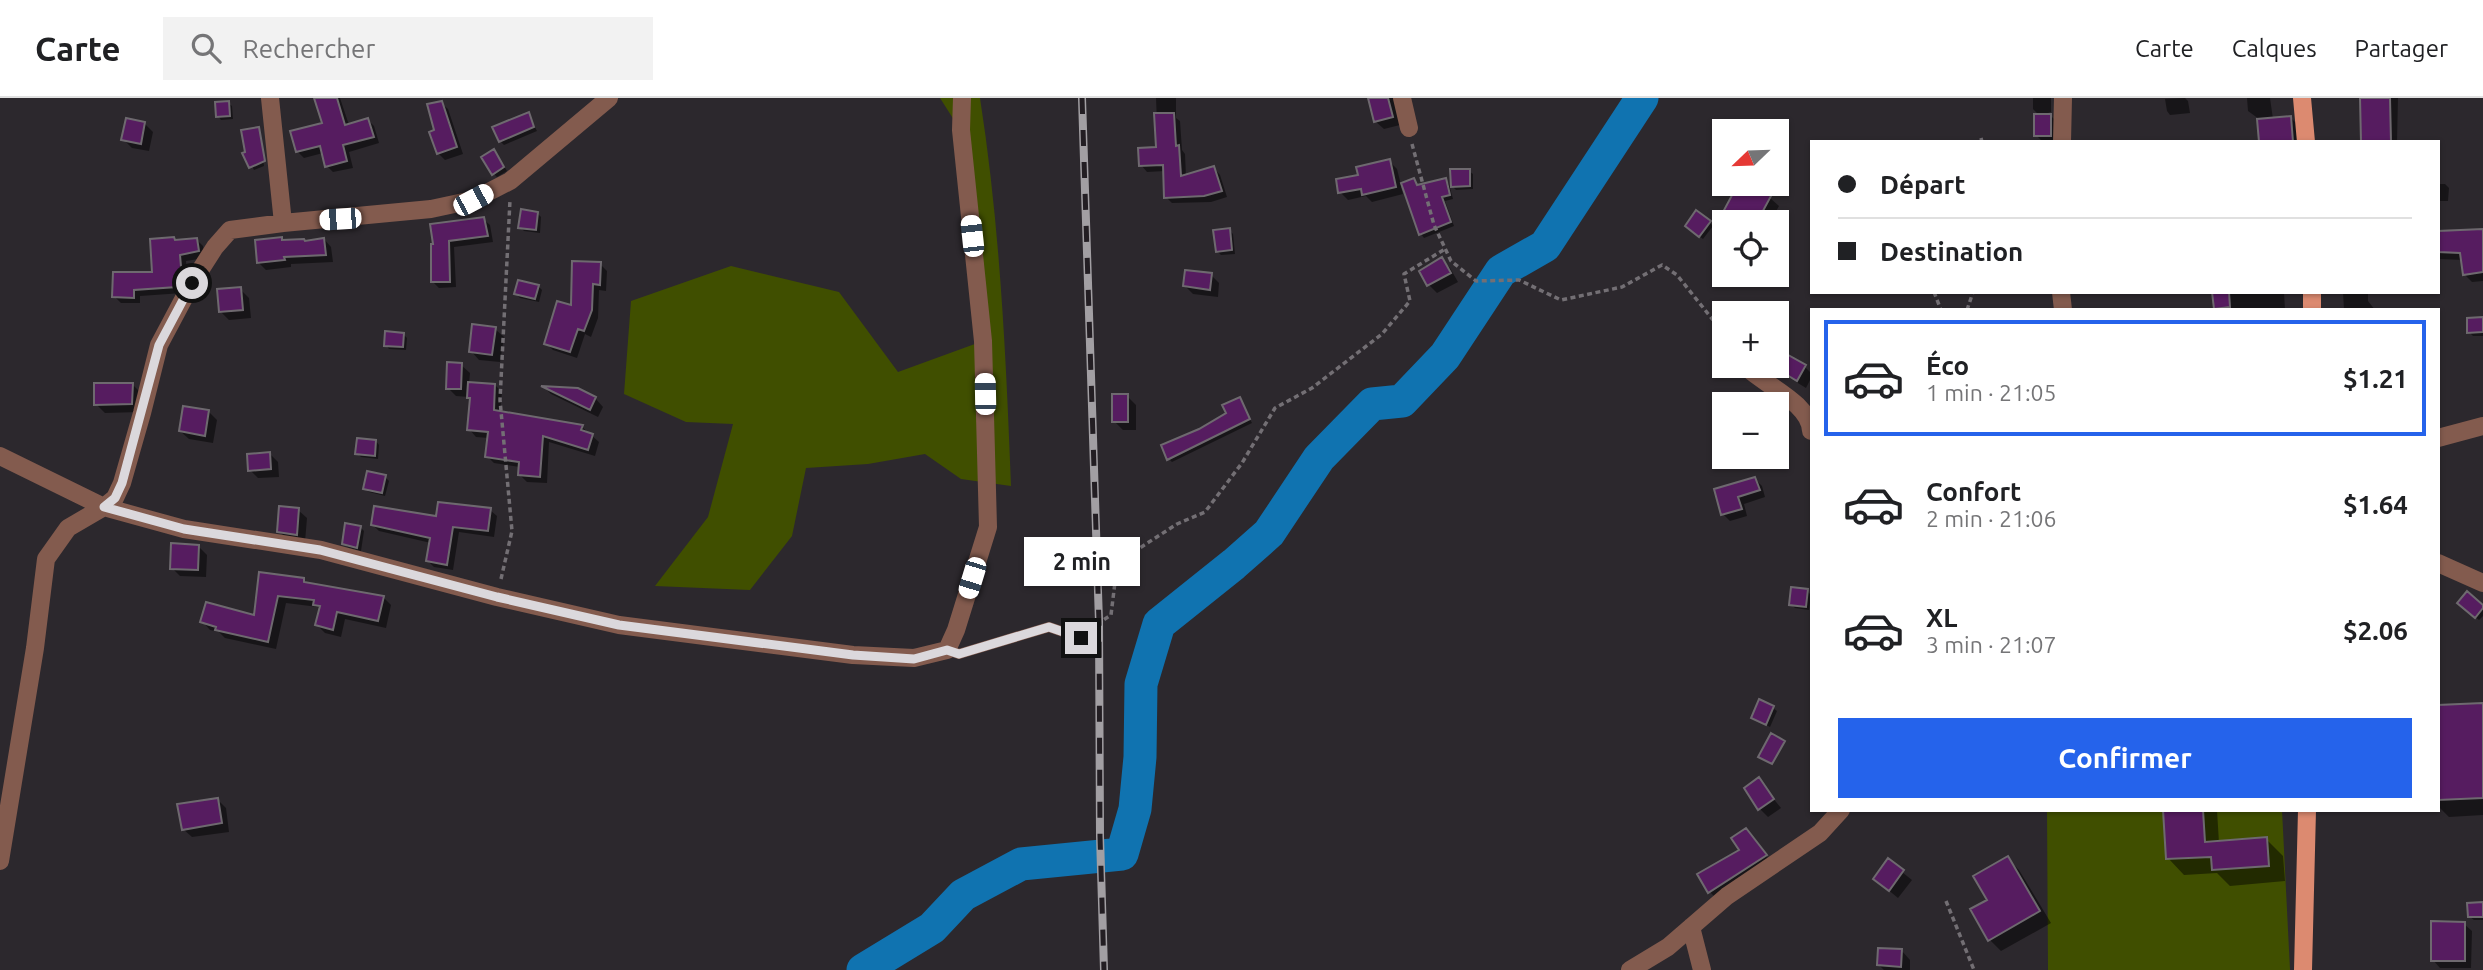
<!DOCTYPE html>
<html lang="fr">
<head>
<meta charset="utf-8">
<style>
  body { margin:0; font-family:Ubuntu,sans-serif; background:#f2f2f2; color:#202124; height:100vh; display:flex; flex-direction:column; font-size:26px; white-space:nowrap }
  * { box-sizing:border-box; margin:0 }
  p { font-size:23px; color:#757577 }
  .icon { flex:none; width:38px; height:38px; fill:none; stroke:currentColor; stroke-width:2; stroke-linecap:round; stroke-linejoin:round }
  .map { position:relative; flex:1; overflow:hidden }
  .drawer { position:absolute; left:1810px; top:210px; width:630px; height:504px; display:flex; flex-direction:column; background:#fff; border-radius:0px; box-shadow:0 2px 5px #0004 }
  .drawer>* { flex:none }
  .hud { position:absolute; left:1810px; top:42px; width:630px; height:154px; border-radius:0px; box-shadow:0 2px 5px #0004; display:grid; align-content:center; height:154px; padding:0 28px; background:#fff }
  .needle { width:46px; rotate:247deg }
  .buttons { position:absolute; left:1712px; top:21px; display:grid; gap:14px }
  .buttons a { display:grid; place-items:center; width:77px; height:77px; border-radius:0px; background:#fff; box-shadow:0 2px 5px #0004; font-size:35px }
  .end { position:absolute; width:32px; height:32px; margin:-16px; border:9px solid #dbd8dc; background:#111; box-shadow:0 0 0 4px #111 }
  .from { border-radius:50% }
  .bubble { position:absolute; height:49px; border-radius:0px; background:#fff; box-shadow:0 2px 5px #0004; font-size:23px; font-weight:700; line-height:49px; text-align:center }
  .car { position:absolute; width:21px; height:42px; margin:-21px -10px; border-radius:9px; box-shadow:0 0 5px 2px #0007; background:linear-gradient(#fff 24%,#345 0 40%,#fff 0 76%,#345 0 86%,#fff 0) }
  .hud b { display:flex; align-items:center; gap:24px; height:66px; font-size:26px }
  .hud b+b { border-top:2px solid #e0e0e0 }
  .hud i { width:18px; height:18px; background:#202124 }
  ul { padding:12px 0 0; list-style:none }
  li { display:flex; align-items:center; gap:21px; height:116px; margin:0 14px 10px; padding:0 14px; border:4px solid transparent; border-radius:0px }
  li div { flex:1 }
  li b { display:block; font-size:26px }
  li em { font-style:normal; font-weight:700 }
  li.on { border-color:#2563eb }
  li>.icon { width:63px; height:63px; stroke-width:1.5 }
  .action { display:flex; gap:14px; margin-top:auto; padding:14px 28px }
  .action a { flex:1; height:80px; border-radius:0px; background:#2563eb; color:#fff; font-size:28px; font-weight:700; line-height:80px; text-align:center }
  header { display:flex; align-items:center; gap:42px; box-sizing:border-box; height:98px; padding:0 35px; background:#fff; border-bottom:2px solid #e0e0e0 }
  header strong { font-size:33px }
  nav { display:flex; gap:38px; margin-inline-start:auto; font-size:24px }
  .search { width:490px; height:63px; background:#f2f2f2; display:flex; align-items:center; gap:18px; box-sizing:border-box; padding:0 24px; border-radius:0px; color:#757577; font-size:26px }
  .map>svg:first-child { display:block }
</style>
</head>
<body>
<header>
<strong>Carte</strong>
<div class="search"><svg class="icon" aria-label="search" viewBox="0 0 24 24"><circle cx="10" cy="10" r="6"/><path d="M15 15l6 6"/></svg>Rechercher</div>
<nav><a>Carte</a><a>Calques</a><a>Partager</a></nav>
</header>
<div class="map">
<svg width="2483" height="872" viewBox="0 0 2483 872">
  <rect width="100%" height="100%" fill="#2c282d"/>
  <path fill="#404f00" d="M940,0H980C1000,128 1006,258 1011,388L961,381L925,356L868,366L806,370L792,438L750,492L655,488L708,419L733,326L686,324L624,296L631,203L731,168L839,194L898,274L983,243L961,33Z
    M2047,712H2282L2290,872H2048Z"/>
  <path fill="#0007" d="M316,0H340L349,27L368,22L374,28L379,45L349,54L353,70L333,74L327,68L323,55L304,60L297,53L324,27Z
    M1156,0H1176V20L1180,23L1182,52L1185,56L1186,79L1214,70L1220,77L1227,99L1211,104L1172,105L1166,99L1165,73L1147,74L1141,67L1158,50Z
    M1370,0H1394L1400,27L1384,31L1375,23Z
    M2033,0H2051V14L2048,15L2059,26V44H2043L2036,37L2039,17L2033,11Z
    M2185,0L2188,3L2190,15L2170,17L2167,13L2165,1Z
    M2247,0H2270L2273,21L2290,19L2299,28L2300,44H2261L2259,21L2248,13Z
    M2362,0H2398L2397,44H2363Z
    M228,5L232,8L233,21L221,22L218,18Z
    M441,5L448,11L463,56L445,62L438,55L436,34Z
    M528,16L537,33L504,47L500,43Z
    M144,25L153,34L149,53L132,50L123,41Z
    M259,31L264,68L254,72L245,55H247L243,33Z
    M497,57L507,73L497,79L493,75Z
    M1389,63L1397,71L1401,87L1414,82L1419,89L1445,82L1449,86L1453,101L1445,103L1454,128L1424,140L1421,136L1403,88L1401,89L1403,96L1372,104L1366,98L1348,102L1340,94L1360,78Z
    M1469,73L1473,76V91L1456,92L1452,88Z
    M1740,86L1770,100L1779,108L1770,124H1737L1725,114Z
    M2438,86H2445L2449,90L2448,103H2438Z
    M537,115L541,119L540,135L524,133L520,129Z
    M483,121L490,127L493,144L454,149L456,189L439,190L433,184L435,147Z
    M1709,124L1713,128L1703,141L1691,132Z
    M1229,132L1233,136L1235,156L1221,157L1217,153Z
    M2483,133V183L2472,184L2464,176L2463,162L2438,161V134Z
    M281,141L284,144L305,145L324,141L331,149L333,164L291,166V169L266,172L259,165Z
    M197,142L203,148L205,160L186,163L188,188L183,195L140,198V205H121L114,198L154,176L176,144Z
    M1441,162L1450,170L1458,184L1437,195L1429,187Z
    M600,166L607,173L606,193L599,192L598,220L591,239L585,236L577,260L553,252L546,245Z
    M1211,177L1219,185L1218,199L1193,196L1185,188Z
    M538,188L542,192L539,204L520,200L516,196Z
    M240,191L249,200L251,220L229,222L220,213Z
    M2214,194H2284L2285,212H2216Z
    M2343,194H2368V203L2375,212H2344Z
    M2483,221V238H2473L2469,234Z
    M495,231L504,239L500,264L479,262L471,253Z
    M403,236L407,240L406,252L389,251L386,247Z
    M461,267L470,275L469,286L495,287L502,294L500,315L582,329L599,344L595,358L549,344L547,385L527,384L520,377V369L494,365L487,358L489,340L476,339L469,331L472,302L469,299L456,298L448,290Z
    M1775,268L1805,269L1811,275V280L1806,290L1783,276Z
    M132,286L141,295L140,314L105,315L96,306Z
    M545,290L577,292L595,300L603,309L598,319L551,296Z
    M1127,298L1136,307V332H1123L1114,323Z
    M1239,301L1252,325L1172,364L1169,361L1228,316Z
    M208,313L217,322L213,345L189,341L180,333Z
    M376,343L379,347L378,361L361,359L357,355Z
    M270,356L278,364L279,379L258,380L250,372Z
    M385,379L389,383L385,398L369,394L365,391Z
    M1755,381L1762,388L1765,399L1744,406L1747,418L1730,423L1723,416L1716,392Z
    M298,412L307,420L305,444L288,442L279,433Z
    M490,412L497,418L494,439L459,434L453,472L434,469L428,463L431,445L379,433L373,427Z
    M360,429L364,433L361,453L347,449L344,445Z
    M199,449L207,457L206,479L180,478L172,470Z
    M261,476L303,481L308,486L383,499L391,507L386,530L345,521L341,539L325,535L317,527L320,511L318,509L286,505L276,551L225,540L219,534L210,532L202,523L255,520Z
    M1807,493L1811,497L1809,512L1795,510L1791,506Z
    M2463,509H2483V518L2479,522Z
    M2482,607L2483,717L2449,719L2438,708V609Z
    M1773,610L1777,613L1770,629L1753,620Z
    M1758,682L1781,710L1768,719L1760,711Z
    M217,701L226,710L229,734L192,739L183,731Z
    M2165,712H2217L2219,745L2266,741L2283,758L2285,783L2230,788L2217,775L2184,777L2168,760Z
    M1751,738L1771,764L1715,799L1710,794Z
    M2008,761L2019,772L2051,825L2001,853L1990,842L1989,802Z
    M1888,763L1912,782L1898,800L1875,781Z
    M2483,806V822H2474L2470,819Z
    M2464,826L2472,833L2471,870H2440L2433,862Z
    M1902,853L1910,862V872H1884L1879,867Z"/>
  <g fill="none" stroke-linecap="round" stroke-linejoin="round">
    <path stroke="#1073b0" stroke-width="33" d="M863,872L932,830L963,797L1021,766L1122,756L1135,711L1140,659L1141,586L1159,526L1234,466L1269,435L1319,360L1372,306L1402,303L1445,258L1501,173L1545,148L1642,0"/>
  </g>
  <path fill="#561c60" stroke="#6e696f" stroke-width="2" d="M314,0H337L345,27L368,20L374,39L343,47L347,63L325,69L320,48L296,54L290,33L322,25Z
    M1368,0H1388L1393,19L1374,24Z
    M2360,0H2390L2391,44H2361Z
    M229,3L230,18L216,19L215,4Z
    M442,3L457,49L437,56L429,34L434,32L427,6Z
    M529,14L534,29L499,44L492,29Z
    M1154,15H1174L1176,48L1179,47L1181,78L1214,68L1222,93L1204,98L1164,100L1163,67L1139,68L1138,50L1156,49Z
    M2034,16H2051V38H2034Z
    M2291,18L2293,44H2259L2257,21Z
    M126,20L145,24L141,46L121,42Z
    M259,29L265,63L249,70L242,55L245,54L241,32Z
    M494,51L504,69L492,77L481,59Z
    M1390,61L1396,89L1362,97L1361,91L1338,95L1336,81L1358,77L1356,69Z
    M1450,71H1470V88L1451,89Z
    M1414,80L1417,87L1446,80L1450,97L1442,99L1451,124L1419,137L1401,85Z
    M1738,86H1748L1771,98L1757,124H1741L1723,114Z
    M521,111L538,114L536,132L518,130Z
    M1696,112L1711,123L1699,139L1685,128Z
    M484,119L488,138L449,143L450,184H431V146H433L430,126Z
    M1230,130L1232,152L1216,154L1213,132Z
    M2483,131V174L2463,177L2460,155L2438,154V133Z
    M174,139L175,142L197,140L199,153L180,157L182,180L177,189L134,192V200L112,199L113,174H152L150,141Z
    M282,139V142L304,141L305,143L324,140L326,157L284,159L285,162L257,165L255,142Z
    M1442,159L1451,175L1427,188L1419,173Z
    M572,163L601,164L600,187L593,186L592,212L584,233L578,231L570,254L544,246L557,203L571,207Z
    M1185,172L1212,175L1210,192L1183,188Z
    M518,182L539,187L535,201L514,196Z
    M241,189L243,212L219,214L217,191Z
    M2212,194H2229L2230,209L2214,211Z
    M2483,219V234L2467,235V220Z
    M472,226L496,229L492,257L469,254Z
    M385,233L404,235L403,249L384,248Z
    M1781,253L1806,267L1797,283L1772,268H1776V261Z
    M447,264L462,265L461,291H446Z
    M468,284L495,286L494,312L583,327L581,332L593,336L588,352L543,338L540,379L518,377L519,364L485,359L488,334L467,332L470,300H467Z
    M94,285H133L132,306L94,307Z
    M541,288L578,290L596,299L590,312Z
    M1112,296H1128V324H1112Z
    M1240,299L1250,321L1167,362L1161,347L1199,331L1226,315L1222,307Z
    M183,308L209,312L205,338L179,333Z
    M357,340L376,342L375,358L355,356Z
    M270,354L271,371L248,373L247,356Z
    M367,373L386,377L382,395L363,391Z
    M1755,379L1760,392L1738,399L1742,411L1721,417L1714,391Z
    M438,404L491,410L488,433L453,429L447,467L426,463L430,440L371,427L374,408L436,418Z
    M279,408L299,410L297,437L277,434Z
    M345,425L361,428L357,450L342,446Z
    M171,445L199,447L198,472L170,471Z
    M259,474L304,480V484L384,498L378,523L337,514L333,532L315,527L320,508L313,507L314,502L278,498L268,544L215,532L216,529L200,524L206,504L254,517Z
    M1791,489L1808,491L1806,509L1789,507Z
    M2467,493L2483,507V510L2475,520L2457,505Z
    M1759,601L1774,608L1766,627L1751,620Z
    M2483,605V700L2438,702V607Z
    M1771,635L1785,643L1772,666L1758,659Z
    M1759,679L1774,701L1758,712L1744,690Z
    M218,700L222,725L182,732L177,706Z
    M2163,712H2203L2205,744L2267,739L2269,768L2212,772L2211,759L2166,761Z
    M1746,730L1767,757L1708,795L1697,776L1739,752L1731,740Z
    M2008,758L2040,813L1988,843L1970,811L1987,802L1973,778Z
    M1888,760L1904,772L1889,793L1873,781Z
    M2483,804V819H2468L2467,805Z
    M2431,823L2465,824V863H2431Z
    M1878,850L1902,851L1901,869L1877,867Z"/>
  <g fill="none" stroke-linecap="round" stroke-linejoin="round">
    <path stroke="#736f74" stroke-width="3.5" stroke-dasharray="5 3.5" stroke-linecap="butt" d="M1981,40L1982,44
      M1412,46L1434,127L1451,163L1476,183L1519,182L1561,202L1622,189L1662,167L1677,177L1713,222
      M1934,194L1941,212
      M1967,212L1973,194
      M501,481L512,433L500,302L510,102
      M1090,531L1111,517L1115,484L1135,453L1177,426L1205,414L1242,365L1275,310L1312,290L1382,236L1410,203L1404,176L1445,151
      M1946,803L1974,872"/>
    <path stroke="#835b4e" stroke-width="10" d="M947,552L959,556L1049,529L1081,540"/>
    <path stroke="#835b4e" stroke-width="18" d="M270,0L283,125
      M1402,0L1409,30
      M2062,44L2063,0
      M2061,194L2063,212
      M1721,235L1724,239
      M1745,268C1764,287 1810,305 1811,333
      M2438,340L2483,328
      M0,358L104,409L184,431L321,452L497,499L619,527L853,557L914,560L947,552L956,532L988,429L983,243L961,32L962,0
      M2438,465L2483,485
      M0,763L35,550L46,461L68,430L104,409L115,400L122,385L142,315L159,247L192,185L215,149L230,132L283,125L431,111L473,102L510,83L609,0
      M1691,829L1702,872
      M1630,872L1668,849L1727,798L1820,735L1841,712"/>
    <path stroke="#dc8a70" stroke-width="18" d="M2302,0L2306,44
      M2312,194V212
      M2303,872L2307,712"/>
    <defs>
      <path id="rail" d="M1082,0L1099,524L1100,738L1104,872"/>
    </defs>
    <use href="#rail" stroke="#a29fa3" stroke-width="8"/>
    <use href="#rail" stroke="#231e23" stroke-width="5" stroke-dasharray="16" stroke-linecap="butt"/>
  </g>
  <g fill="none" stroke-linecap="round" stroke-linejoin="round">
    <path stroke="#dbd8dc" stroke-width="9" d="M192,185L159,247L122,385L115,400L104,409L184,431L320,452L497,499L619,527L853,557L914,561L947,552L959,556L1049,529L1081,540"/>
  </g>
</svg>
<div class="buttons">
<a><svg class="needle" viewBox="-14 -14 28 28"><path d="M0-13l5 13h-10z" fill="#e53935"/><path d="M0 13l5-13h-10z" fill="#757577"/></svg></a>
<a><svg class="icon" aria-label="locate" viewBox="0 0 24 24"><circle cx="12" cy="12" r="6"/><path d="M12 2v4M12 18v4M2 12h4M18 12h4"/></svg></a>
<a>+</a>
<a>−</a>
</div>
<i class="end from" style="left:192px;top:185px"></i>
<i class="end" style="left:1081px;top:540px"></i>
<div class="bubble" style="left:1024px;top:439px;width:116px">2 min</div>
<i class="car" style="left:473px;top:102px;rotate:62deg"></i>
<i class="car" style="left:340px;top:121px;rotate:266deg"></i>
<i class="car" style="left:972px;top:138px;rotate:354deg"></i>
<i class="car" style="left:985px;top:296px;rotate:359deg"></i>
<i class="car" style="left:972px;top:480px;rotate:197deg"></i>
<div class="hud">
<b><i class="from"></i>Départ</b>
<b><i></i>Destination</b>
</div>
<section class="drawer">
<ul>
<li class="on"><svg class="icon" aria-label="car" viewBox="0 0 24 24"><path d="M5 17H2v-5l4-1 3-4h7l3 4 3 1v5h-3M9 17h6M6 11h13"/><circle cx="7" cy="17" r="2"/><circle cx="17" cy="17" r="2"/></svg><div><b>Éco</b><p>1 min · 21:05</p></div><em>$1.21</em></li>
<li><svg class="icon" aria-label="car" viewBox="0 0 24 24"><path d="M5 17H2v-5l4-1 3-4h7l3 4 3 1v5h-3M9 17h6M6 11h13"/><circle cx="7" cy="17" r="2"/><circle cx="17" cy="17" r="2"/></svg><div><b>Confort</b><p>2 min · 21:06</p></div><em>$1.64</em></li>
<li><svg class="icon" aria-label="car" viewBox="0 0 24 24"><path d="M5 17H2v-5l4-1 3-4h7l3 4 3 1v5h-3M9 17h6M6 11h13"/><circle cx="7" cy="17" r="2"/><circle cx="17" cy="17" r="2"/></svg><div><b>XL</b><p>3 min · 21:07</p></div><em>$2.06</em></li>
</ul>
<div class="action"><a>Confirmer</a></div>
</section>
</div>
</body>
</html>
